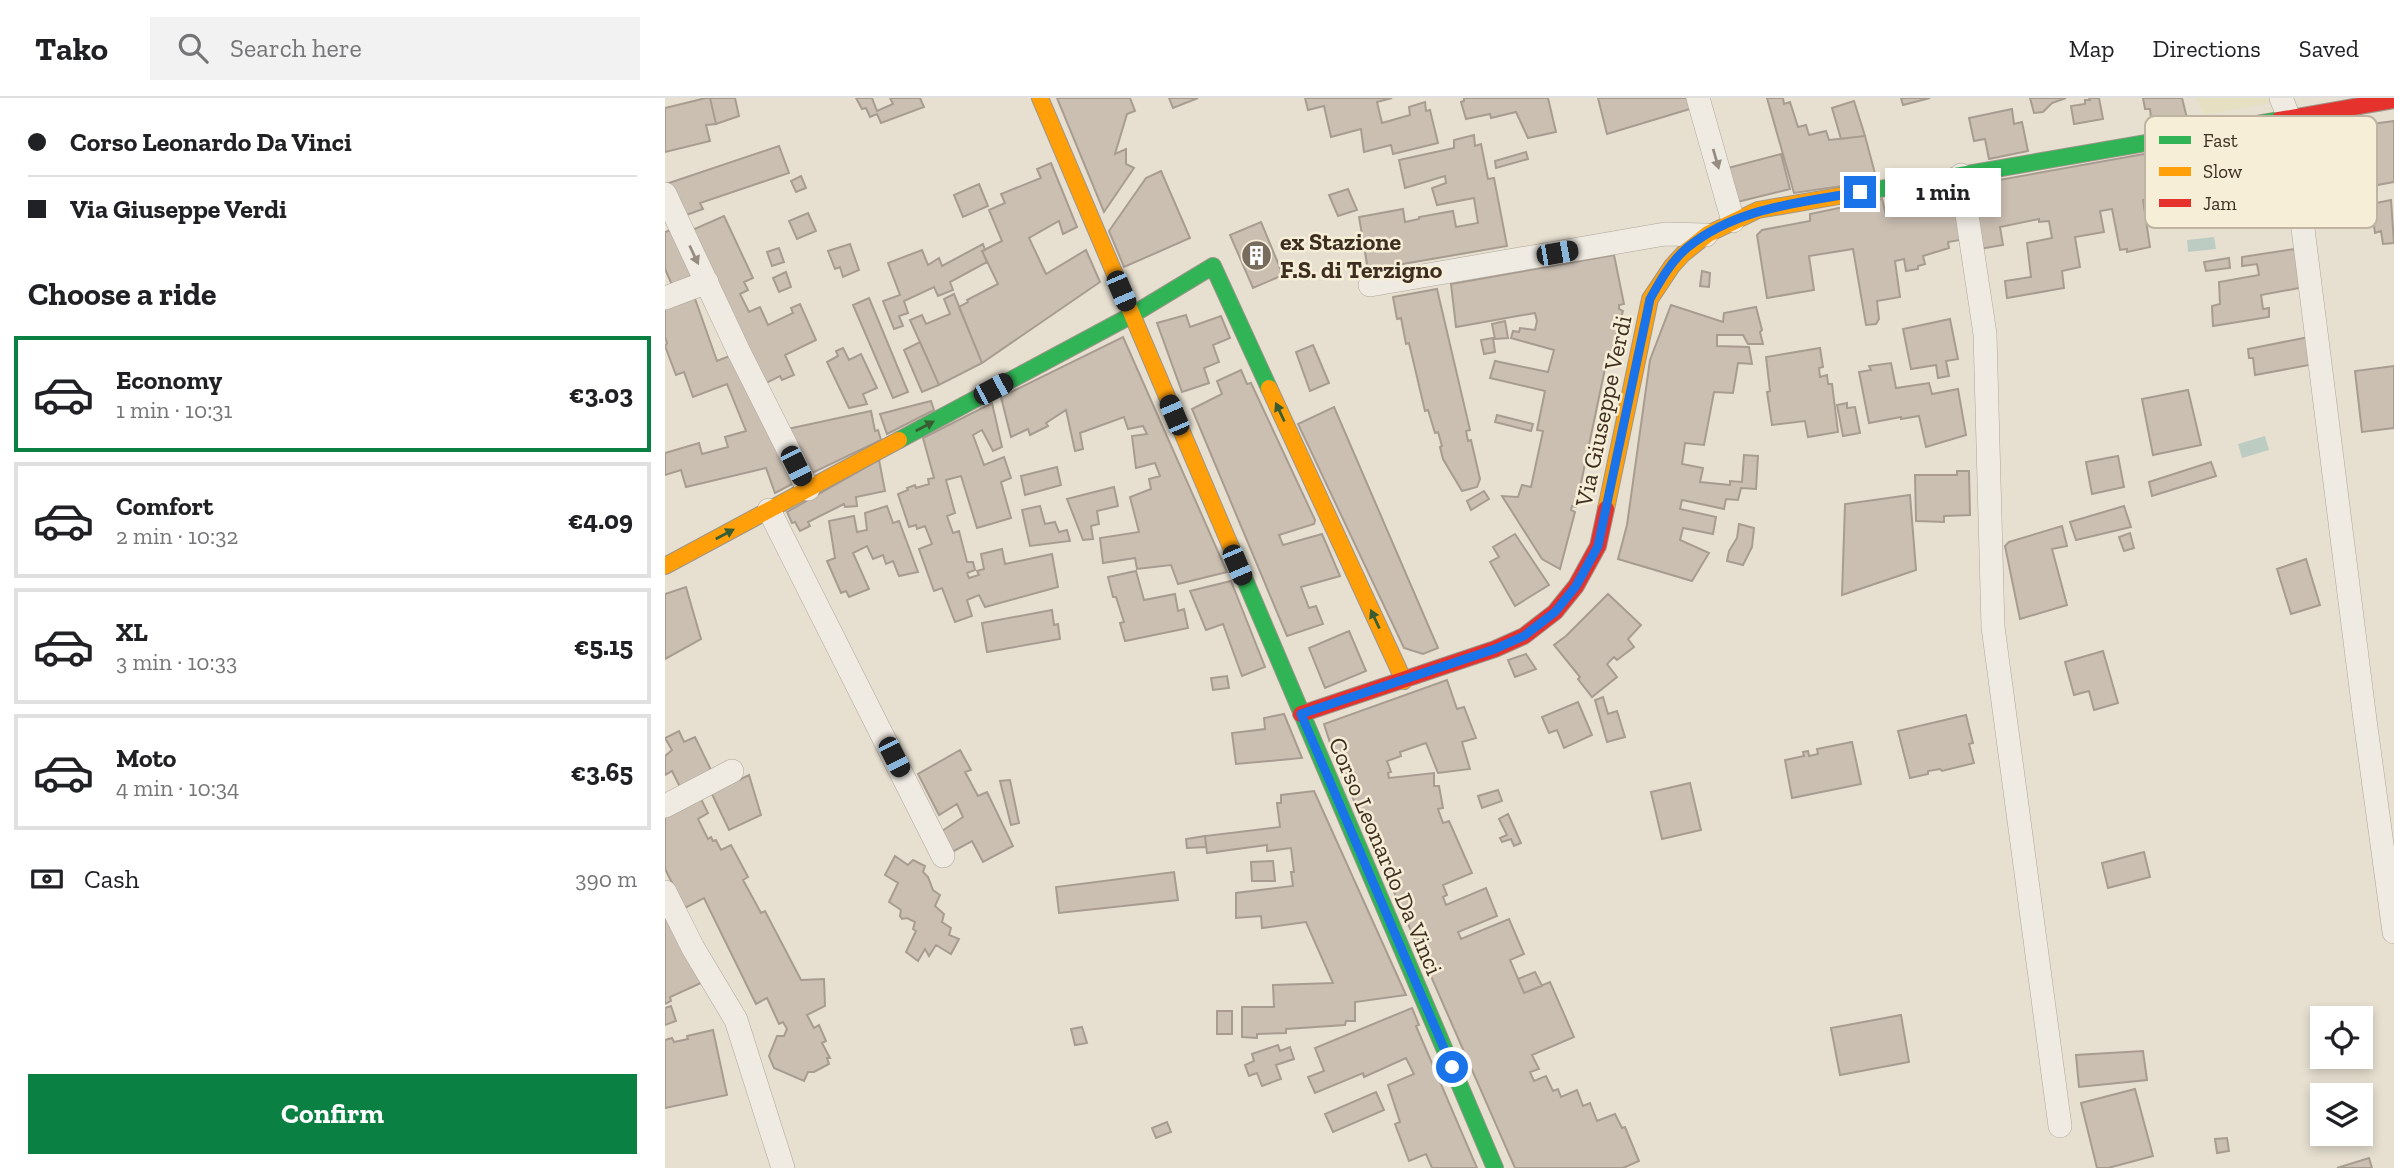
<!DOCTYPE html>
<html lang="en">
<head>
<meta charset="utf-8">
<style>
  body { margin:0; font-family:"Zilla Slab",serif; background:#f2f2f2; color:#202124; height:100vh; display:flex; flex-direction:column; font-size:26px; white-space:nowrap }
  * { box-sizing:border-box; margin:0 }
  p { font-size:23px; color:#757577 }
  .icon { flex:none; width:38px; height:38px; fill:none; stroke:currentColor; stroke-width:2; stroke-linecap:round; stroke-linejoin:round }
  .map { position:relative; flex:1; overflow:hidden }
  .drawer { display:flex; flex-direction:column; background:#fff; width:665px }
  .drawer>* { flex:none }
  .top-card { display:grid; align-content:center; height:154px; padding:0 28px; background:#fff }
  .fabs { position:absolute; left:1645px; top:908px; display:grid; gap:14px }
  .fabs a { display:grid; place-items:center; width:63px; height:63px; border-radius:0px; background:#fff; box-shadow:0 4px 10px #0003; font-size:35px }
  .end { position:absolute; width:32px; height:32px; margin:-16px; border:9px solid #1a73e8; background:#fff; box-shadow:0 0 0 4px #fff }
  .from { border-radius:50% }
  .bubble { position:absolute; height:49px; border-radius:0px; background:#fff; box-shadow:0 4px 10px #0003; font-size:23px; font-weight:700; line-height:49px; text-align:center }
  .car { position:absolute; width:21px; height:42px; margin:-21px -10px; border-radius:9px; box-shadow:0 0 5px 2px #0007; background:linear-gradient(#222 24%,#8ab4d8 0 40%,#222 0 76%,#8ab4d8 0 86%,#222 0) }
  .top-card b { display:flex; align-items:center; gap:24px; height:66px; font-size:26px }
  .top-card b+b { border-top:2px solid #e0e0e0 }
  .top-card i { width:18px; height:18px; background:#202124 }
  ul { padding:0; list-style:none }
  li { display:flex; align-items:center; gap:21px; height:116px; margin:0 14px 10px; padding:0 14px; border:4px solid #e0e0e0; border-radius:0px }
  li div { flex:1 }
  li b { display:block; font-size:26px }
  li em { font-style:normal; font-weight:700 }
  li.current { border-color:#0b8043 }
  li>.icon { width:63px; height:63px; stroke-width:1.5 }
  h2 { padding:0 28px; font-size:32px; line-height:84px }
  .pay { display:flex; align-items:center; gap:18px; height:77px; padding:0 28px; font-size:26px }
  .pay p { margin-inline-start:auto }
  .action { display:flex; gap:14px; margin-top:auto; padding:14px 28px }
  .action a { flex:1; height:80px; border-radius:0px; background:#0b8043; color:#fff; font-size:28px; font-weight:700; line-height:80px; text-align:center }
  header { display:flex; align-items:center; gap:42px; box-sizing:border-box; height:98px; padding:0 35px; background:#fff; border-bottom:2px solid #e0e0e0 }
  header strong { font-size:33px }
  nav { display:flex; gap:38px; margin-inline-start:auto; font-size:24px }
  .search { width:490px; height:63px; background:#f2f2f2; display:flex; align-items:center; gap:18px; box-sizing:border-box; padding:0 24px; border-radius:0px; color:#757577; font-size:26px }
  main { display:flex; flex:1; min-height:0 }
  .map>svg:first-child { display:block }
</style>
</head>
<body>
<header>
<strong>Tako</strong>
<div class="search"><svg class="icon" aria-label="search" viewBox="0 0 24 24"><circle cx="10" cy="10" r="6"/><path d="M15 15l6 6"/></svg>Search here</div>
<nav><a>Map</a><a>Directions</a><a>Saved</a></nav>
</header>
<main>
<section class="drawer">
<div class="top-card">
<b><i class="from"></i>Corso Leonardo Da Vinci</b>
<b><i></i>Via Giuseppe Verdi</b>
</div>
<h2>Choose a ride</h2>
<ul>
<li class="current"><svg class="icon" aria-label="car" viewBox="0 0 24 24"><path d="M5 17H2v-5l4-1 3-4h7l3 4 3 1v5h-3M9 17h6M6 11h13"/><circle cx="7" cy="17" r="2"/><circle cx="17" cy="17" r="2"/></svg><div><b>Economy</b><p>1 min · 10:31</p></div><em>€3.03</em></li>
<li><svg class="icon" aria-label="car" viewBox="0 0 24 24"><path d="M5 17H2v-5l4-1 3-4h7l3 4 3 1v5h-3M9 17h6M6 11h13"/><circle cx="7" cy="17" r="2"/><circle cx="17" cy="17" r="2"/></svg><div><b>Comfort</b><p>2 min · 10:32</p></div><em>€4.09</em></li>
<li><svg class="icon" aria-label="car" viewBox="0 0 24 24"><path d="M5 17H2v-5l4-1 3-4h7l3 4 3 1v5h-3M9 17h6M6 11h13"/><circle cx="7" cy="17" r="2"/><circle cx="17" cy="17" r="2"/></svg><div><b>XL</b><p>3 min · 10:33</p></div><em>€5.15</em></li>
<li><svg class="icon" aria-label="car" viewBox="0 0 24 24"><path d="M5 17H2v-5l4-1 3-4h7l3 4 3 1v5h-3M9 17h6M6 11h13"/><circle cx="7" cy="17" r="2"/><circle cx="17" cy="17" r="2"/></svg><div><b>Moto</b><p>4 min · 10:34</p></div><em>€3.65</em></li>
</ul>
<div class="pay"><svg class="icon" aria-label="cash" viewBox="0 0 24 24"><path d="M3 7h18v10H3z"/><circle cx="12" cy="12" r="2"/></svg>Cash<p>390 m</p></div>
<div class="action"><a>Confirm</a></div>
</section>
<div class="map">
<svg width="1729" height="1070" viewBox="0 0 1729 1070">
  <rect width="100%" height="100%" fill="#e7e0d1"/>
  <path fill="#e6dfc2" d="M1532,0H1607L1609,4L1539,17Z"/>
  <path fill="#bcccc2" d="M1549,139L1551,151L1523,154L1522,142Z
    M1600,338L1604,352L1577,360L1573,346Z"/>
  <path fill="#cbbfb2" stroke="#a89c90" stroke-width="2" d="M41,0H45L51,26L41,27L45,43L0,54V10Z
    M45,0H70L74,18L51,26Z
    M191,0H207L212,13L228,6L225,0H255L259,9L216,25L212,16L205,19L201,10L197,11Z
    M392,0H465L470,13L462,16L450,56L461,51V66L469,70L439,114Z
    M504,0H533L508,10Z
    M640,0H727L712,4L717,25L745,17L744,9L760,4L761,13L765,12L773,45L728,56L726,47L699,54L696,31L666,39L659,8L643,12Z
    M799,0H883L891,34L863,40L851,14L826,20L825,16L801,21L796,4L799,3Z
    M933,0H1025L1028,10L942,36Z
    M1102,0H1118L1119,6L1125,4L1133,29L1141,27L1144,37L1161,33L1164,42L1200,38L1212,83L1129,95Z
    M1236,0H1265L1238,7Z
    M1365,0H1401L1387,5L1378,14L1369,15Z
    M1424,0H1434L1438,21L1409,26L1406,8L1420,6V2H1425Z
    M1478,0H1517L1523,24L1487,31L1485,11H1480Z
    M1189,3L1200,38L1176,41L1167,10Z
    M1347,11L1349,26L1357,24L1363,53L1324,61L1320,41L1309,43L1304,20Z
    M1691,23L1692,28L1729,23V84L1712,87L1708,70L1699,71L1701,84L1676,87L1670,47H1674L1671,27Z
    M809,37L810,48L816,46L823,81L829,80L842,148L703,172L694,119L738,111L740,124L754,121V119L788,113L791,129L813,125L809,100L772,107L767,90L781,85L780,78L740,90L734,62L789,50V42Z
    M1535,46L1545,100L1549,98L1552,117L1505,124L1500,94L1483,97L1484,101L1478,102L1485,149L1462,154V151L1455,152L1447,111L1435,113L1439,134L1410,139L1415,169L1397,173L1399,190L1342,200L1340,183L1366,179L1362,145L1387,140L1384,123L1374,124V121L1335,129L1338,147L1314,151L1306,87Z
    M114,48L124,75L35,105L38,111L16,119L1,86Z
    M861,54L863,61L831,70L830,63Z
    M1116,56L1125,91L1072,104L1063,70Z
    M386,65L412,129L398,136L394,123L364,140L381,176L421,152L435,184L317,265L294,209L303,204L302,202L333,186L317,153L337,143L324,112L340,105L336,96L376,80L372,71Z
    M496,73L525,140L459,169L444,133L481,80Z
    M136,78L141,90L131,94L126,83Z
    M314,86L323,108L298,119L289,97Z
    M1294,89L1301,141L1283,144L1284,150L1258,158L1260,166L1253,168V171L1241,173L1239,161L1230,163L1235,199L1212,203L1214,221L1211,226L1201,227L1188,151L1144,158L1149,192L1102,200L1092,137L1097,132L1145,123V116L1217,101L1221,117L1251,109L1252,112H1260L1258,96Z
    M683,91L692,112L673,118L664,97Z
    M1726,102L1729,145L1718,146L1716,133L1710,135L1706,106Z
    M143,115L151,133L132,141L124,123Z
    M59,118L88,180L79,184L83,192L75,196L84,214L95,209L103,227L128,215L126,210L135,206L151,242L120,257L129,277L117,282L115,278L97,287L25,133Z
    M596,124L618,177L588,190L565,137Z
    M9,131L31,176L7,187L0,171V134Z
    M185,146L194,172L178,179L175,169L170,171L163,153Z
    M318,146L320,152L317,153L322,164L285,184L288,192L273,198L269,189L239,203L243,215L234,218L238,228L229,231L218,203L235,197L223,165L257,152L263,167L274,160L277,168Z
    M114,150L119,164L107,168L102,154Z
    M1629,151L1640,189L1596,197L1598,211L1604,210V219L1548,228L1547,208L1555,206L1554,184L1594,177L1592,166L1577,168V159Z
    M949,157L959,206L954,207V211L958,213L944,262L942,261L911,409L907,408L906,412L910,414L895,471L877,461L837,398L853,399L857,387L866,389L878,333L872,332L880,293L825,280L830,263L883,274L889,252L846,240L848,233L854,234L855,230L870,232L872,223L870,215L791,229L786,186Z
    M1564,160L1565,170L1541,173L1539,164Z
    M1037,173L1045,175L1044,189L1035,188Z
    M121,174L126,189L114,194L108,180Z
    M772,191L805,332L801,333L803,343L806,342L815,381L812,389L797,393L778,361L775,349L777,348L773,334L770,335L763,312L760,313L744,245L741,246L736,220L732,221L728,199Z
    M28,195L52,263L67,257L131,384L110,395L101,370L21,389L16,372L0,377V355L34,345L37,356L63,349L60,339L81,333L62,286L28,299L19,274L11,277L0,248L2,245L0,239V207Z
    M289,196L317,265L274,287L245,222L257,217L261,226L285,216L279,201Z
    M204,200L243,294L228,300L188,207Z
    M1006,207L1058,224L1059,215L1091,209L1097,232L1095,234L1098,246H1083L1078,237H1052V248L1084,249L1087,266L1073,265L1068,295L1049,294L1039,347L1020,345L1017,366L1038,370L1035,384L1065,387V383L1077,384L1079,357L1093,358L1091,391L1076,390L1073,402L1061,401L1059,411L1017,402L1015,411L1051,419L1048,436L1018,430L1015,442L1044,455L1027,483L953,461L962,427L985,262Z
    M521,217L525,229L556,218L565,240L548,247L554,264L539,270L544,285L517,294L492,225Z
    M1285,221L1293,261L1281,263L1284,278L1273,280L1271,267L1246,271L1238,231Z
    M840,223L843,240L830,241L827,226Z
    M458,239L562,474L513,486L506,467L472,471L470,460L438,465L435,440L474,434L465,399L486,391L484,381L495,378L490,365L471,370L467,338L482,336L478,328L463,331L459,319L415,335L418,351L410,353L401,312L381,325L383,328L365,337L363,331L346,339L336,299Z
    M1644,239V267L1590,277L1588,260H1584L1583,251Z
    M828,240L830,254L819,256L816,242Z
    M255,244L274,287L257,294L239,252Z
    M648,247L664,285L645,293L631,254Z
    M178,250L184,262L196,256L212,290L198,296L202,306L184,310L162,264L173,258L171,253Z
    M1155,250L1158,269L1154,270L1155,279L1162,277L1163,286H1167L1173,334L1143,339L1140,323L1107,327L1102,294L1105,293L1101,259Z
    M1226,265L1231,290L1264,285L1267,296L1293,291L1301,337L1261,349L1254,318L1236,321V319L1204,325L1194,274L1206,272L1204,268Z
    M1729,268V330L1697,334L1690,273Z
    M576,272L582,286L586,285L650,422L649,426L614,437L618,447L657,436L675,478L636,489L644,510L651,508L658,526L622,538L527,311L557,296L552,283Z
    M1523,292L1536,347L1488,357L1477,301Z
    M266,303L269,312L222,336L215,316Z
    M327,305L337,349L328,353L317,332L308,337L319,367L339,359L346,380L336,384L346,420L312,430L296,378L281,382L290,415L282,418L288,435L294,433L302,464H308L310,472L302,475L304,480L314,477L312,473L319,471L316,456L337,451L340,466L387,456L393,489L320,509L314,497L302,502L307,518L290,524L277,490L269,493L254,451L267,446L260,428L252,431L251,427L244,429L233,396L243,392L242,390L250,387L251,390L264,386L263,381L269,380L258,340Z
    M1182,305V310L1190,309L1195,335L1178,338L1172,307Z
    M669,309L773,550L758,556L739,550L633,326Z
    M206,313L210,333L213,332L216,342L143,377L118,332Z
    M832,317L868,326L866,333L830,324Z
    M1453,358L1459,389L1427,396L1421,364Z
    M214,362L220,393L191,399L192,408L180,409L179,406L143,424L145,428L135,433L130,424L127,425L122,414Z
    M1546,364L1551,378L1487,398L1484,384Z
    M392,369L396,387L360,397L356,378Z
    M1292,373H1304L1305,417L1279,418V424L1251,423L1250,377H1292Z
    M449,389L453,408L432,413L434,426L426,428L428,441L418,442L402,401Z
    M819,393L824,401L806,412L802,403Z
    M1245,397L1251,472L1177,497L1180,406Z
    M222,408L228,425L234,423L253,474L234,478L228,463L221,466L218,457L208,461L202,448L188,455L204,491L184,499L181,493L176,495L162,463L170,460L164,423L189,418L192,434L202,432L200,415Z
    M375,408L380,426L390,424L394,434L402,432L405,443L365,448L357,412Z
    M1459,408L1466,429L1411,442L1405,424Z
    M1074,426L1089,430L1087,449L1078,467L1062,463L1064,453L1072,440Z
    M1397,428L1402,448L1387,451L1402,507L1355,521L1340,448L1344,444Z
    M1465,435L1469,450L1459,453L1454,439Z
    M850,436L884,487L850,508L825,464L834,459L828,449Z
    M1641,461L1655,507L1626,516L1612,471Z
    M471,473L479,502L510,496L513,513L519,511L523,530L460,543L455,525L459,524L451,499H448L443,479Z
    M566,483L600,569L577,578L558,526L541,532L525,493Z
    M21,489L36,541L0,561V496Z
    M943,496L976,527L963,541L969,549L952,562L949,559L942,566L952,579L927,599L913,581L915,579L889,547L901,538Z
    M387,512L389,527L393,526L395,541L322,554L317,525Z
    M684,533L701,573L660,590L644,550Z
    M1438,553L1453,605L1429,612L1424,593L1409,597L1400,564Z
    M861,556L871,571L850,579L843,562Z
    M562,578L564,590L548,592L546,580Z
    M782,582L792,611L799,609L811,640L797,644L805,671L773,675L761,645L735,654L736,658L722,663L726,674L723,675L724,680L769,675V688H774L778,710L773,711L778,725L784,723L807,775L778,787L782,797L778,799L781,807L821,790L832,818L793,834L796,841L844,821L859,856L845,862L859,895L885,884L909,939L867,957L874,971L865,974L869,983L881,978L888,993L893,991L896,999L912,992L918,1008L925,1005L932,1023L950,1016L957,1030L960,1029L974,1063L958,1070H850L669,657L659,626Z
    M938,599L943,616L952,613L960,639L942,644L930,602Z
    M913,604L927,637L899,650L892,632L884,635L877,619Z
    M619,616L637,660L571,666L567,635L600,631L599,620Z
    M1301,617L1308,645L1304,646L1309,665L1277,673L1275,671L1263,673V676L1245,680L1233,633Z
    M14,633L19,644L30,639L47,674L15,689L7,673L0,677V658L7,652L0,640Z
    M1187,644L1196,686L1127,700L1120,662L1139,658L1138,654L1143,653L1144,658L1153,656L1152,651Z
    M295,652L306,672L300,674L313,698L322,694L348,748L318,764L307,743L287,754L277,733L298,719L292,706L274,717L253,676Z
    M72,677L74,682L84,677L96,717L64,732L45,692Z
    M345,682L354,725L346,727L335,683Z
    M1025,685L1036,732L997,741L986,694Z
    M833,692L837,703L817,710L813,698Z
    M649,693L741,897L690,904V923H681L680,927L621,931V935L592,936V940L577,939V909H609L608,887L668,885L641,824L597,830L596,818L571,820V795L628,788L626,774H629L626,750L602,753V747L542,755L540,738L615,729L612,705H616V697Z
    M34,697L43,715L33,721L43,741L46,739L48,743L51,742L56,752L66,747L83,779L78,782L96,815L100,813L136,882L159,881L160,908L142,917L149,930L154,927L161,943L157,945L165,960H162L164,966L149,974H143L139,983L109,970L104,958L112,938H119L122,931L118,924L114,926L102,900L91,906L39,800L20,810L0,771V714Z
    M843,716L856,745L849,748L846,741L837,744L835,740L842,737L834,721Z
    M540,738L541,749L522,750L521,741Z
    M1479,754L1485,779L1443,790L1437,765Z
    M230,758L243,767L248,762L260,768L258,774L263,779L268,792L275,797L270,808L279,816L277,824L286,830L284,837L294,841L286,856L271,847L264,858L260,851L253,863L241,854L251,833L248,831L250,824L242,820L237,821L235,818L236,812L224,804L233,785L220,777Z
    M608,763L610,783H587L586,764Z
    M509,774L513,802L394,815L391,789Z
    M0,817L36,885L5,899L6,903L0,906Z
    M870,874L877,888L859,895L853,881Z
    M6,908L11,923L0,927V910Z
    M747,910L754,927L751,928L812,1070H767L761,1056L744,1063L730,1026L735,1024L723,987L749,976L741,960L699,979L698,975L650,995L643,979L659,973L650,950Z
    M552,913H567V936H552Z
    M1236,917L1244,964L1175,977L1166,930Z
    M417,929L422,945L410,947L406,931Z
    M48,932L62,997L0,1010V942L7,940L9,944L23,941L22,938Z
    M613,947L615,953L625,949L629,961L611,967L616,981L597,988L592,975L584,978L580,967L589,963L587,956Z
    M1478,953L1482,982L1414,989L1411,957Z
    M1470,991L1488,1058L1443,1070H1432L1416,1005Z
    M711,994L719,1012L668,1034L660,1016Z
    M502,1024L506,1034L491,1040L487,1030Z
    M1562,1040L1564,1053L1552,1055L1550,1041Z
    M1704,1060L1707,1070H1672Z"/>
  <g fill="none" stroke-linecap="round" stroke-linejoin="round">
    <defs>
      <path id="street" d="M1033,0L1068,123
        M1616,0L1624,20L1700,622L1729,834
        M1296,77L1320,236L1328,529L1395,1028
        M0,96L74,254L143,391
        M705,187L1000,136L1041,137
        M0,200L42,184
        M104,412L278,758
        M0,708L67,673
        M0,794L28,850L71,922L118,1070"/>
      <path id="fast" d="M1174,98L1614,22
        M234,342L467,217L548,168L604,290
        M577,475L830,1070"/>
      <path id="slow" d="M375,0L577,475
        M604,290L739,583
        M941,411L985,201L1007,168L1018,156L1043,136L1093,112L1174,98
        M0,468L234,342"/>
      <path id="jam" d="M1614,22L1729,2
        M636,616L830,551L859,538L890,514L911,488L933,448L941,411"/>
    </defs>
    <use href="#street" stroke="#ada599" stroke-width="24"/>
    <use href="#fast" stroke="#9c958a" stroke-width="18"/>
    <use href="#slow" stroke="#9c958a" stroke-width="18"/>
    <use href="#jam" stroke="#9c958a" stroke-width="18"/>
    <use href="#street" stroke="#efebe3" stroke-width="23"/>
    <use href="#fast" stroke="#30b455" stroke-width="16"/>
    <use href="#slow" stroke="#ff9f0a" stroke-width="16"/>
    <use href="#jam" stroke="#e5322d" stroke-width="16"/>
  </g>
  <defs><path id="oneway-solid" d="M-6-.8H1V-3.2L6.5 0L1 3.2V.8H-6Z" transform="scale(1.75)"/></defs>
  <g fill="#968c82">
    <use href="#oneway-solid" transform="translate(1051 61) rotate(74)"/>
    <use href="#oneway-solid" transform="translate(29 157) rotate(65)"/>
  </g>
  <g fill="#385d33">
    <use href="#oneway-solid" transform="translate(615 314) rotate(-115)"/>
    <use href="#oneway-solid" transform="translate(260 328) rotate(-28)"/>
    <use href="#oneway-solid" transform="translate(60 436) rotate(-28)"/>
    <use href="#oneway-solid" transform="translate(710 521) rotate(-115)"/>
  </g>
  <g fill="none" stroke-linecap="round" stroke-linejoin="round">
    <path stroke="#1a73e8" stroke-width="9" d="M787,969L636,616L830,551L859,538L890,514L911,488L933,448L985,201C995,183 1006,163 1023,149C1073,109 1134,105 1195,94"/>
  </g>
  <defs>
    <symbol id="building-disc" viewBox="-11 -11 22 22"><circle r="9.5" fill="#786c5e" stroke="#f7eed8"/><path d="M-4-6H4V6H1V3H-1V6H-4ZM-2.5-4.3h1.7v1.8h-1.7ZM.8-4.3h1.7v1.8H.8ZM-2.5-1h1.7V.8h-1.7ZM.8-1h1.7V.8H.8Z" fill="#fff"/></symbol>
  </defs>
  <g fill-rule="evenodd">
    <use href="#building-disc" x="574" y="140" width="35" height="35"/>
  </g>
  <g text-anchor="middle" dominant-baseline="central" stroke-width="5" stroke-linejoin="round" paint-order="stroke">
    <g font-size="24" font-weight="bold" fill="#3d2e20" stroke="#f7eed8" text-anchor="start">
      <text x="615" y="143">ex Stazione<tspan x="615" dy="28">F.S. di Terzigno</tspan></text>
    </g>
    <g font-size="24" fill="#3d2e20" stroke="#f7eed8">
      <text transform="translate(938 313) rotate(-78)">Via Giuseppe Verdi</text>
      <text transform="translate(721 758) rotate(67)">Corso Leonardo Da Vinci</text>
    </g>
  </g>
  <rect x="1480" y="18" width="232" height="112" rx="10" fill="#f7eed8" stroke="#bfb4a1" stroke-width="2"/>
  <rect x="1494" y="38" width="32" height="8" fill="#30b455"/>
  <rect x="1494" y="69" width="32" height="9" fill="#ff9f0a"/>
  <rect x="1494" y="101" width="32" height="8" fill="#e5322d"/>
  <g font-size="19" fill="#3d2e20">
    <text x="1538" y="49">Fast</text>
    <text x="1538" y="80">Slow</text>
    <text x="1538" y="112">Jam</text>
  </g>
</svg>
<div class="fabs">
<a><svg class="icon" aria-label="locate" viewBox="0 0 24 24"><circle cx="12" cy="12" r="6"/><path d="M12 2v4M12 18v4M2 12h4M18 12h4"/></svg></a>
<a><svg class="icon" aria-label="layers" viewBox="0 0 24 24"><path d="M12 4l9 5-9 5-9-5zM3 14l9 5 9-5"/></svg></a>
</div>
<i class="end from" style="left:787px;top:969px"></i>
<i class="end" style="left:1195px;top:94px"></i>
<div class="bubble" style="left:1220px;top:70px;width:116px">1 min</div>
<i class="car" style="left:892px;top:155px;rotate:80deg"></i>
<i class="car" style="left:456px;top:193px;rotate:157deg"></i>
<i class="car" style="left:328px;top:291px;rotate:62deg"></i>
<i class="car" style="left:509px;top:317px;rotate:337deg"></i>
<i class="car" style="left:131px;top:368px;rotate:153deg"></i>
<i class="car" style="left:572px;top:467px;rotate:157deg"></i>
<i class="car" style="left:229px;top:659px;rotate:153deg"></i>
</div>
</main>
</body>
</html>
